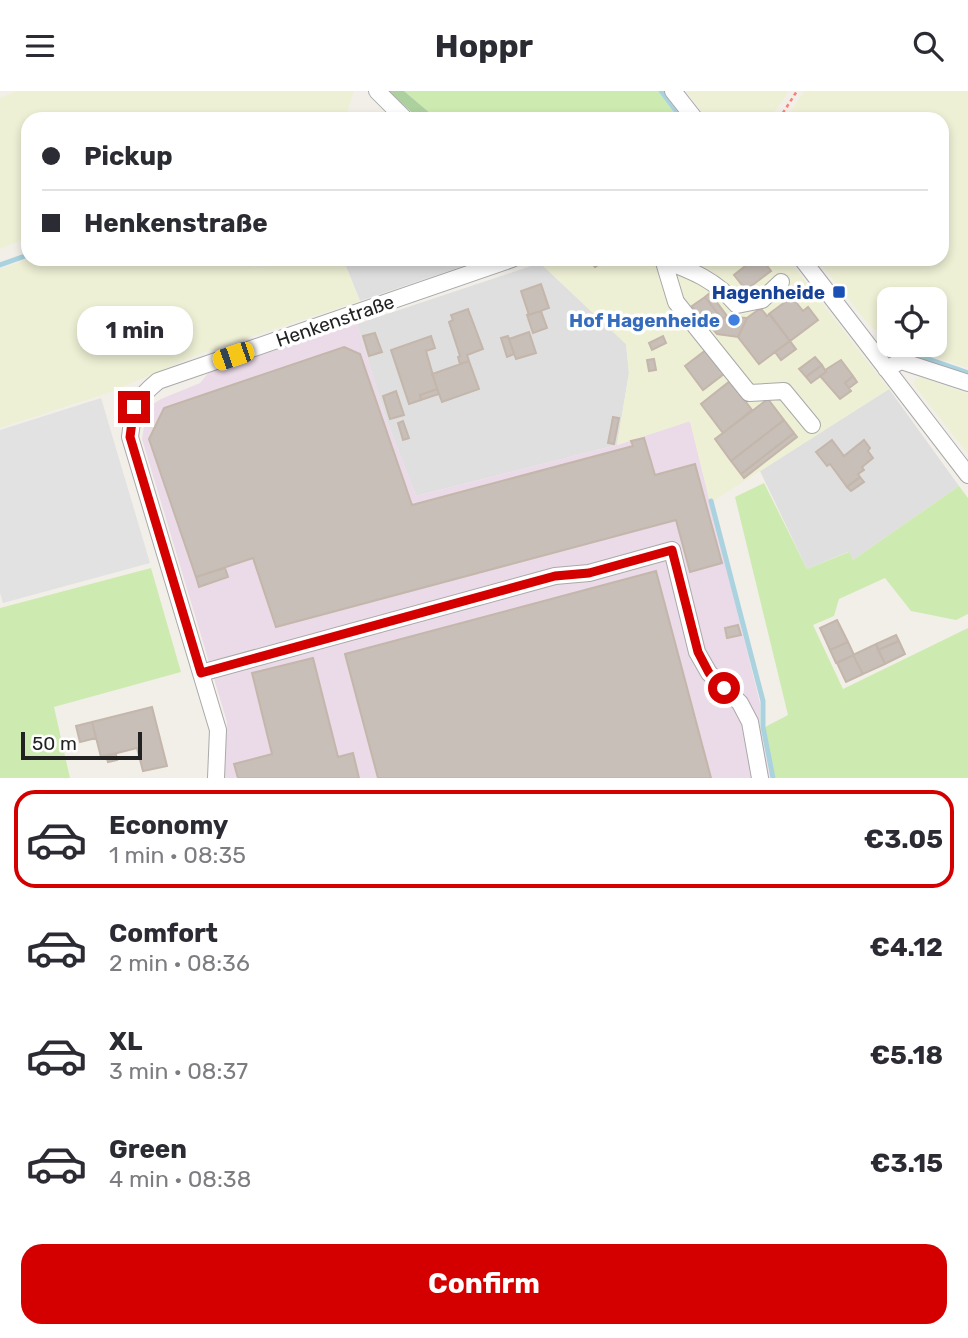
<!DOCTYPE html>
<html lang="en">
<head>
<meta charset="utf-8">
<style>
  body { margin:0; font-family:Rubik,sans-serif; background:#f2f2f3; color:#2b2b33; height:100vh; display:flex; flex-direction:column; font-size:26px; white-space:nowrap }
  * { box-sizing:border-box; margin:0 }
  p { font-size:23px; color:#7c7c81 }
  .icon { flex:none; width:38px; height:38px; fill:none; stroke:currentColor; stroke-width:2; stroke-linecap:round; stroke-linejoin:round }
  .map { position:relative; height:687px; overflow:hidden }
  .sheet { display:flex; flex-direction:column; background:#fff; flex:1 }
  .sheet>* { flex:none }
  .banner { position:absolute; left:21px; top:21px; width:928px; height:154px; border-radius:21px; box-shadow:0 4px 10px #0003; display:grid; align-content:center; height:154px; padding:0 21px; background:#fff }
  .controls { position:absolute; left:877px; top:196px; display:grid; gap:14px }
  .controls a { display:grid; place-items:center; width:70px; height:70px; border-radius:14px; background:#fff; box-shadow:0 4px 10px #0003; font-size:35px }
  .scale { position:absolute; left:21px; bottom:18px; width:121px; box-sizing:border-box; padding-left:7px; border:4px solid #222; border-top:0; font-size:19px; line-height:24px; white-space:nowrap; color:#222; -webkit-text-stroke:5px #fff; paint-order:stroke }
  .end { position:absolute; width:32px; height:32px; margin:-16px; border:9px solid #d40000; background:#fff; box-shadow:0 0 0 4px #fff }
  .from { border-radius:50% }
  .bubble { position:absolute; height:49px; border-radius:21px; background:#fff; box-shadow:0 4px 10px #0003; font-size:23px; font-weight:700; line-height:49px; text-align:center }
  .car { position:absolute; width:21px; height:42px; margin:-21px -10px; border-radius:9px; box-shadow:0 0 5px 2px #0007; background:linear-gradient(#f5c518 24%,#345 0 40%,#f5c518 0 76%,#345 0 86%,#f5c518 0) }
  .banner b { display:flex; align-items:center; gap:24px; height:66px; font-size:26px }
  .banner b+b { border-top:2px solid #e1e1e2 }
  .banner i { width:18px; height:18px; background:#2b2b33 }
  ul { padding:12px 0 0; list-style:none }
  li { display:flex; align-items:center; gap:21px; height:98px; margin:0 14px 10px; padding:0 7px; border:4px solid transparent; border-radius:21px }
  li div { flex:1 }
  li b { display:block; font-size:26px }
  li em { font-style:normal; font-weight:700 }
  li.active { border-color:#d40000 }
  li>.icon { width:63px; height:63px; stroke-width:1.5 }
  .cta { display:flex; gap:14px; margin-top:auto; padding:14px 21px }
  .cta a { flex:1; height:80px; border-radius:21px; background:#d40000; color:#fff; font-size:28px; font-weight:700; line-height:80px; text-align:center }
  header { display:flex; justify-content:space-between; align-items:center; height:91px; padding:0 21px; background:#fff; font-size:32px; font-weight:700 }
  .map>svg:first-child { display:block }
</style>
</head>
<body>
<header><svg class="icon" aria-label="menu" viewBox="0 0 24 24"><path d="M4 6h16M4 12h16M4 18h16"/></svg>Hoppr<svg class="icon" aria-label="search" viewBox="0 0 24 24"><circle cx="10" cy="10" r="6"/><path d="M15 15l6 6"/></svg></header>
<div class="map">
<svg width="968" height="687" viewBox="0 0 968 687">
  <rect width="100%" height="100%" fill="#f2efe9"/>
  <path fill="#e0dfdf" d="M343,168H484L360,210Z
    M540,172L626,253L629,282L617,354L416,405L385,325L357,233Z
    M889,298L959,395L853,469L848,461L807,478L760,380Z"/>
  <path fill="#ebdbe8" d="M357,233L385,325L416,405L617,354L690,330L760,612V635L770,687H223L227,631L142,348L147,317L161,308L200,292L210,280Z"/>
  <path fill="#eef0d5" d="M16,0H354L346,25L339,28H28V147L0,158V7Z
    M686,0H789L770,28H707Z
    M804,0H968V277L896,254H934V208H889V250L869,234L817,168H942V28H786Z
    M28,168H249L254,177L280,168H343L360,210L202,262L108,302L0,337V178Z
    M540,168H788L889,298L710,412L690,330L617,354L629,282L626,253L540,172Z
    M921,286L968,303V363L913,293L915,288Z"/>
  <path fill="#cdebb0" d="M404,0H658L679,28H437Z
    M764,392L807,478L849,461L853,469L959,395L968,407V523L956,529L911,520L885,487L839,508L834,525L813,534L843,598L968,537V687H775L765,636L788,624L735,406Z
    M151,477L181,581L54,616L70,687H0V517Z"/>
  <path fill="#add19e" d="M388,0H404L437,28H419Z"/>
  <path fill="#e2e2e2" d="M101,307L150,472L3,512L0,502V339Z"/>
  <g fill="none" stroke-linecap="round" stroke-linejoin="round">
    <path stroke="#aad3df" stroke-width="5" d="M661,0L682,28
      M0,174L28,164
      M891,255L968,282
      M711,410L763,610V636L773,687"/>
  </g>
  <path fill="#c7bfb8" stroke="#c4b6ab" stroke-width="2" d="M589,168H606L595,176Z
    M754,168H762L771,180L746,199L734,184Z
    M541,193L549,217L529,224L521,200Z
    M710,202L727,225L722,228L705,206Z
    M705,206L722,228L709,238L692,215Z
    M792,206L803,220L808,216L818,229L790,250L769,223Z
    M468,218L483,258L467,264L469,270L460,273L458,266L460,265L449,231L453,229L451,224Z
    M758,219H762L767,225L770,223L790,250L759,273L738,246L747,227Z
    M541,220L547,237L533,242L527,224Z
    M727,225L747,227L738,246L717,243L711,236Z
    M529,241L536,262L516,268L509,248Z
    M375,242L382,261L369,265L363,245Z
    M431,245L435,257L426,260L437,298L420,304L421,309L409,313L391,259Z
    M508,245L514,263L507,266L501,247Z
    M663,245L666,252L652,259L649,252Z
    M790,250L796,258L781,269L775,261Z
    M344,256L360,263L412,414L633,355L631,350L644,347L655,384L695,373L722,472L690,481L676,429L276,536L253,467L196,486L149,348L164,317Z
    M706,259L724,283L703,299L685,275Z
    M815,266L822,274L806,286L799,278Z
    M654,268L656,279L649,280L647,269Z
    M841,269L853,285L845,292L851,300L840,308L820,285L826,281L825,279Z
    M469,270L479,298L442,311L432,283Z
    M822,274L826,281L811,292L806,286Z
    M853,285L857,291L849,297L845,292Z
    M730,290L752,319L723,342L701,313Z
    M437,298L439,303L421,309L420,304Z
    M396,300L404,324L390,328L383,305Z
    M768,308L784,329L731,370L715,348Z
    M613,326L619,327L614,353L608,352Z
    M784,329L794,342L741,383L731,370Z
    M403,330L409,347L403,349L398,332Z
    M794,342L797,346L744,387L741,383Z
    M832,349L844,365L864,349L870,357L868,360L873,367L862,376L864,379L858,383L860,386L847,396L830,373L827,375L816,361Z
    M860,386L864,391L851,400L847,396Z
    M225,477L228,486L199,496L196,486Z
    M656,480L711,687H378L345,563Z
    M837,529L848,551L830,559L820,537Z
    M738,534L741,544L727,547L725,537Z
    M896,544L899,550L878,559L876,553Z
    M899,550L905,563L885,573L878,559Z
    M848,551L854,564L836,572L830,559Z
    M876,553L885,573L863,583L853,564Z
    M853,564L863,583L846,591L837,572Z
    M313,567L338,666L353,662L359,687H238L234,673L272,663L252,582Z
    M152,616L167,675L143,680L137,657L101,666L92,631Z
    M92,631L96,647L80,651L76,635Z
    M116,663L117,669L108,671L106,665Z"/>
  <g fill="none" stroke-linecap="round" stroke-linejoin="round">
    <defs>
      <path id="minor" d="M377,0L405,28
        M673,0L695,28
        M663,168L676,211L749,302L784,300L812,334
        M802,168L968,384
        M663,169C693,180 715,189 737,214L762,209L781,191
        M886,278L901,270L968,292
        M201,582L555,485L589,482L672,459L697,561L709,582L740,612L750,631L760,687
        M216,687L218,639L130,346C134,315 133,311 158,290L512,168"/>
    </defs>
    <use href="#minor" stroke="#a9a9a9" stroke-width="18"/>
    <path stroke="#fa8072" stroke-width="2.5" stroke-dasharray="3.5 3.5" stroke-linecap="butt" d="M779,28L797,0"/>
    <use href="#minor" stroke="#fff" stroke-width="16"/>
  </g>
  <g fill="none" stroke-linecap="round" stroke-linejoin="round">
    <path stroke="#d40000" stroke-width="9" d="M134,316L130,346L201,582L555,485L589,482L672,459L698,561L709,582L724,597"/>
  </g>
  <rect fill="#1a4fb4" stroke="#fff" stroke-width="2.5" x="832" y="194" width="14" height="14" rx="3.5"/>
  <circle fill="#3f7fe0" stroke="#fff" stroke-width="2.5" cx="734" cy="229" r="7"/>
  <g text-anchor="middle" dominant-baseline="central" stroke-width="7" stroke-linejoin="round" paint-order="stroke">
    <g font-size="19" font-weight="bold" fill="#164399" stroke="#fff" text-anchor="end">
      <text x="825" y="201">Hagenheide</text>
    </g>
    <g font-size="19" font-weight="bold" fill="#366cbe" stroke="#fff" text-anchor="end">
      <text x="720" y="229">Hof Hagenheide</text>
    </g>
    <g font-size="19" fill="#222" stroke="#fff">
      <text transform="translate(335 230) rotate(-19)">Henkenstraße</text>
    </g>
  </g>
</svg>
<div class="controls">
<a><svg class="icon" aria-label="locate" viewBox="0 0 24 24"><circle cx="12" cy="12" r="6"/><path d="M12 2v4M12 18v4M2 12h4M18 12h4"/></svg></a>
</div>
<div class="scale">50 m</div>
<i class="end from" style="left:724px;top:597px"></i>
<i class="end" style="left:134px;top:316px"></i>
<div class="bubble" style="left:77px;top:215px;width:116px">1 min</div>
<i class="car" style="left:233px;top:265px;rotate:251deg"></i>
<div class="banner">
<b><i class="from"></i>Pickup</b>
<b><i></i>Henkenstraße</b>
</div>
</div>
<section class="sheet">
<ul>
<li class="active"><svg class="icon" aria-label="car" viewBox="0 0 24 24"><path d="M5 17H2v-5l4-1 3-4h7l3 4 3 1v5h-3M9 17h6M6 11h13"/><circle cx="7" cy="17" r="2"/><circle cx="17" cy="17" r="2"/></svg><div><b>Economy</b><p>1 min · 08:35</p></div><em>€3.05</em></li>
<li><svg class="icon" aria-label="car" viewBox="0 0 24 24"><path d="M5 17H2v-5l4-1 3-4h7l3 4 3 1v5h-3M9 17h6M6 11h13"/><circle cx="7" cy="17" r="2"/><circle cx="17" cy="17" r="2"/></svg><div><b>Comfort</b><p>2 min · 08:36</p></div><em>€4.12</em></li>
<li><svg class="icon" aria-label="car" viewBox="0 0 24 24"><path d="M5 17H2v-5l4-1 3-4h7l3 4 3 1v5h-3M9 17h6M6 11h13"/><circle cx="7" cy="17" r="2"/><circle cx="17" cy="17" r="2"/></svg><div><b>XL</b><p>3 min · 08:37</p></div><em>€5.18</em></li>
<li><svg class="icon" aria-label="car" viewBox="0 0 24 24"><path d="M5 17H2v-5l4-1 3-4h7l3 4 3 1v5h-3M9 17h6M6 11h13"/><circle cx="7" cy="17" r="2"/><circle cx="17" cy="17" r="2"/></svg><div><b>Green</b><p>4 min · 08:38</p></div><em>€3.15</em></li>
</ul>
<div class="cta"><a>Confirm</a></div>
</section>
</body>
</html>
